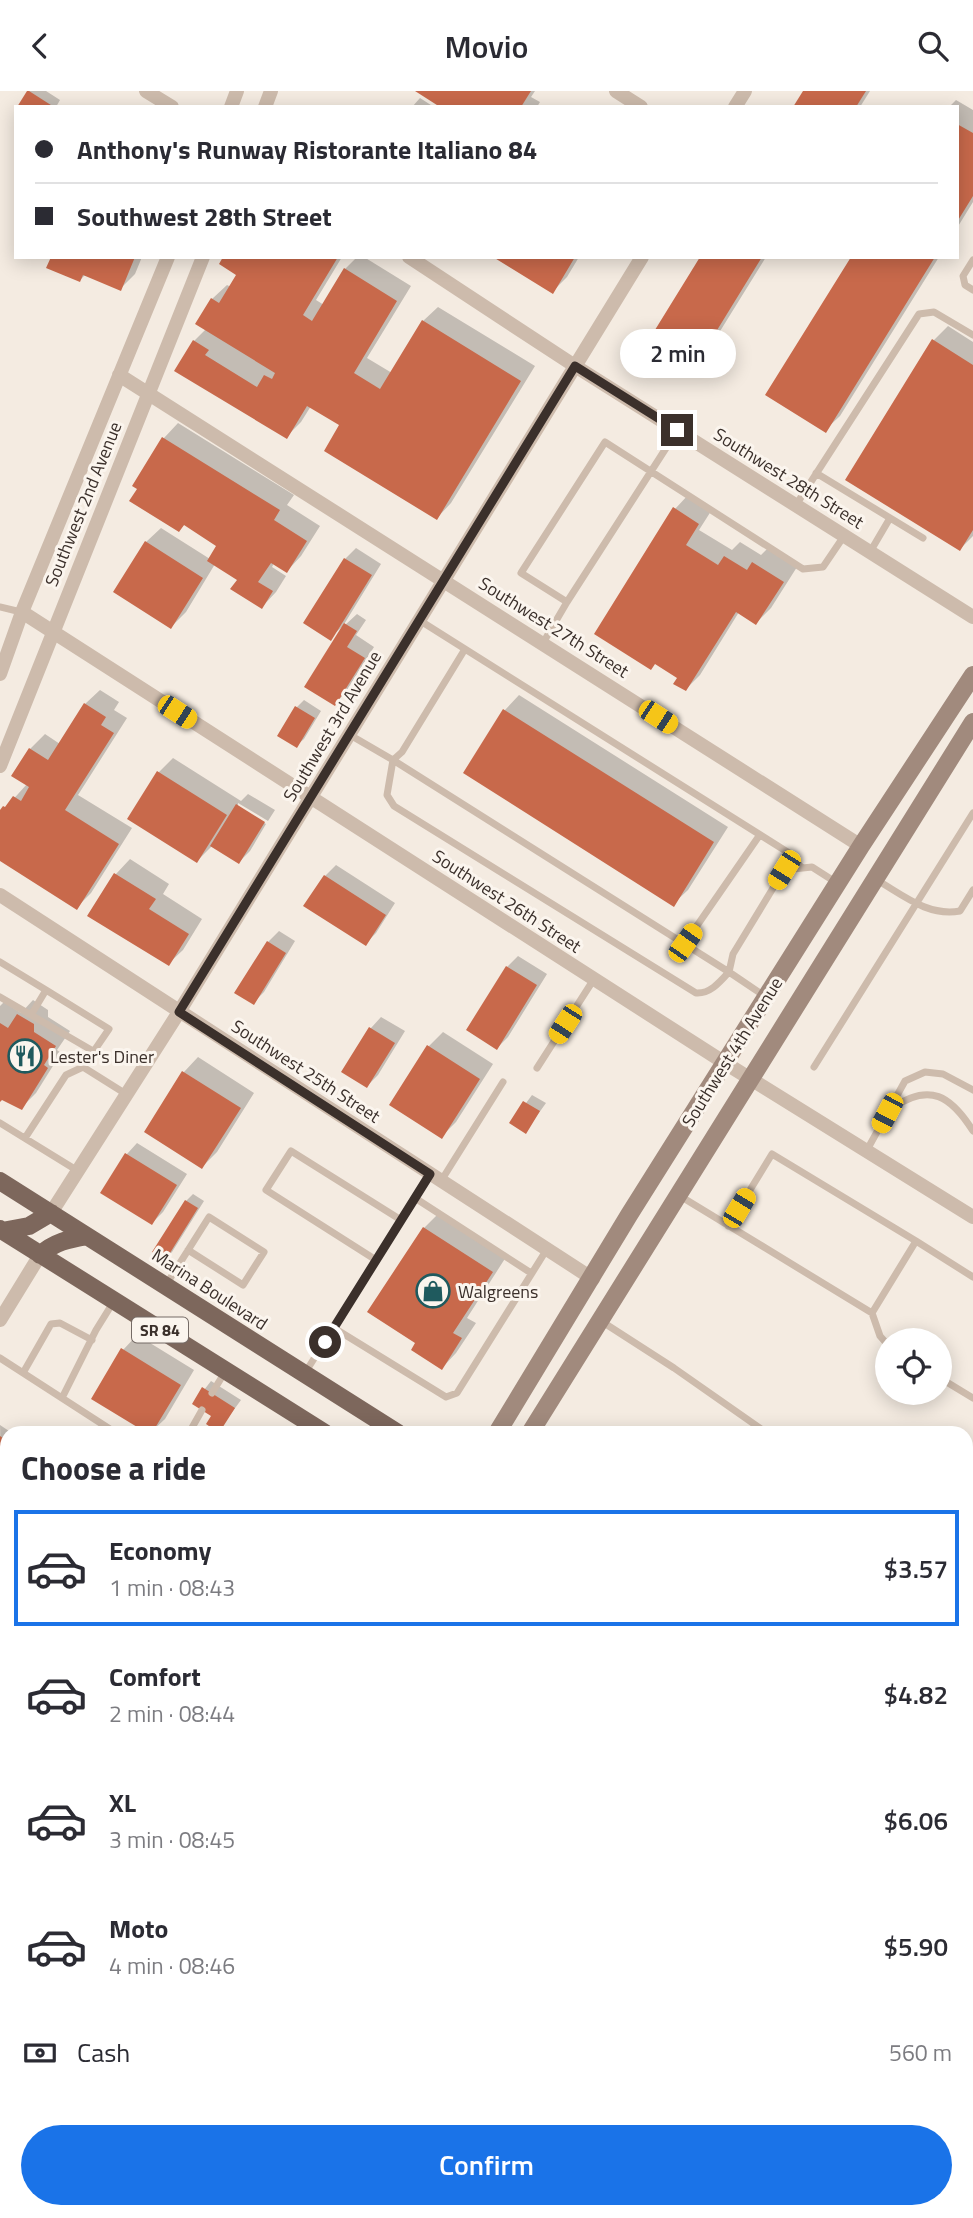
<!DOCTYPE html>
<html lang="en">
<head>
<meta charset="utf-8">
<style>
  body { margin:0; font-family:"Titillium Web",sans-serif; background:#f2f2f3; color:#2b2b33; height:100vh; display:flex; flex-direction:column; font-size:26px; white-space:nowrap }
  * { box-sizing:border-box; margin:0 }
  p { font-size:23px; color:#7c7c81 }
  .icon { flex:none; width:38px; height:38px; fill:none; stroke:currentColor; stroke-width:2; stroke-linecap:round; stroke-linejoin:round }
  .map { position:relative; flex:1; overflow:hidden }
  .side { position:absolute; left:0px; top:1335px; width:973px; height:793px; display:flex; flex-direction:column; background:#fff; border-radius:21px 21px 0 0; box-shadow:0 4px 18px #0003 }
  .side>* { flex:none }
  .top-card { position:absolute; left:14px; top:14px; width:945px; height:154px; border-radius:0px; box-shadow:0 4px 18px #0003; display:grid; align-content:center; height:154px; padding:0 21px; background:#fff }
  .fabs { position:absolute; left:875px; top:1237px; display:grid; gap:14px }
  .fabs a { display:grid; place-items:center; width:77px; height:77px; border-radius:50%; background:#fff; box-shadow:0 4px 18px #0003; font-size:35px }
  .end { position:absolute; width:32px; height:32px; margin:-16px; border:9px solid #3b302b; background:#fff; box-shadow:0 0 0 4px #fff }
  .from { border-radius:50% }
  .bubble { position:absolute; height:49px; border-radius:24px; background:#fff; box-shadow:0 4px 18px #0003; font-size:23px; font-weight:600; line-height:49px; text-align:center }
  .car { position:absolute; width:21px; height:42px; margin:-21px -10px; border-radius:9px; box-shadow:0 0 5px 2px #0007; background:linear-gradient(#f5c518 24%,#345 0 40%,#f5c518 0 76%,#345 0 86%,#f5c518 0) }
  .top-card b { display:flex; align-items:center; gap:24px; height:66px; font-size:26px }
  .top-card b+b { border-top:2px solid #e1e1e2 }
  .top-card i { width:18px; height:18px; background:#2b2b33 }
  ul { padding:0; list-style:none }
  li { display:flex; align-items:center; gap:21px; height:116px; margin:0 14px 10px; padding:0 7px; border:4px solid transparent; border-radius:0px }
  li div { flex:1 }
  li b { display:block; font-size:26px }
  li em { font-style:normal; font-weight:600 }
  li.active { border-color:#1a73e8 }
  li>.icon { width:63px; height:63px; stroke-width:1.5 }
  h2 { padding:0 21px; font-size:32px; line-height:84px }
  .pay { display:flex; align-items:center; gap:18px; height:77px; padding:0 21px; font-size:26px }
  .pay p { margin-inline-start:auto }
  .button { display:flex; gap:14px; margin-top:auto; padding:14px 21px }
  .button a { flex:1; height:80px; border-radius:42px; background:#1a73e8; color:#fff; font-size:28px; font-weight:600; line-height:80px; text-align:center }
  header { display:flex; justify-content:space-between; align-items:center; height:91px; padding:0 21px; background:#fff; font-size:32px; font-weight:600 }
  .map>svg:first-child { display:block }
</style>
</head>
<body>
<header><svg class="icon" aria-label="back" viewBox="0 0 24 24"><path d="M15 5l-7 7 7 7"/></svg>Movio<svg class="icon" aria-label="search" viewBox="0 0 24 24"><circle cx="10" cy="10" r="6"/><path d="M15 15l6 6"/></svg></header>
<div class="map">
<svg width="973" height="2127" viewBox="0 0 973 2127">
  <rect width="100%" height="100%" fill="#f4ebe1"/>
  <path fill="#b8c4a0" d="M966,1773L973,1777V2127H72L75,2121H966Z"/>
  <path fill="#0003" d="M29,0H46L60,9L56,16H19Z
    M419,0H535L531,6L540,11L537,16H443Z
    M805,0H870L860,16H796Z
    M420,7L434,16H412Z
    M956,9L973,19V111L957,137V16H949Z
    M52,166H142L135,183L120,198L86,183L80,189Z
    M225,166H342L316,209L324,214L345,178L357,166H364L411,195L367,267L392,282L423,230L438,216L535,275L451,412L437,427L342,334L311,315L301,331L286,346L176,279L194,250L206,238L212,208L227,194L231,196L238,183Z
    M497,166H579L567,186L552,201Z
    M702,166H766L709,258L695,273Z
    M853,166H939L840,325L825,339Z
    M948,235L973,251V445L960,458L933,250Z
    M178,332L294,404L287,414L320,435L301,465L287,480L274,472L272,476L286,485L276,501L262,516L239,488L215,473L186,521L171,536L146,451L161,437L210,468L218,454L185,433L179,439L134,394L164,347Z
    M689,403L713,417L699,439L732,459L740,451L761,464L768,457L797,476L771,517L756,532L739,521L700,584L686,598L679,586L675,418Z
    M356,457L381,473L343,535L330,547L305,531L345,468Z
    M357,523L366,529L356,544L374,556L345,602L335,613L344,535Z
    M100,599L119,611L114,619L127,627L78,704L132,737L91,802L77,816L0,768V723L27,693L30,658L45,643L60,653L85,613Z
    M519,604L728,736L688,799L673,813L465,682L505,619Z
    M304,609L321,620L304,648L297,654V616Z
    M173,667L241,710L248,703L275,719L268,730L238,712V716L266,733L250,760L239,771L212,755L197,770L158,682Z
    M130,768L169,793L163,803L202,828L183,859L168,873L90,824L116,783Z
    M336,774L395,812L376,842L365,853L325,785Z
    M279,840L295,850L264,901L253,912L268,851Z
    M518,865L547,883L508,946L497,957L507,876Z
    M33,909L48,919V926L70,940L57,959L61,962L36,1002L21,1017L2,1007L0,1009V915L4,911L21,922Z
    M381,926L405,940L378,984L367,995L344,980L371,937Z
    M443,941L493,973L456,1031L442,1045L428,956Z
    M198,966L254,1002L217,1061L202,1076L146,1041L184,981Z
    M532,1004L546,1012L526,1040L512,1031Z
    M137,1052L187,1083L163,1121L152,1132L102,1101L127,1063Z
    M193,1103L204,1110L172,1161L165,1168L154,1161L186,1110Z
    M439,1122L506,1166L467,1227L476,1232L456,1262L442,1277L418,1251L424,1137Z
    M137,1244L194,1279L165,1328L150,1342L93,1307L123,1259Z
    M211,1290L241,1309L219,1339L214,1325L194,1312Z
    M0,1334L12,1342H7V1371L1,1377Z
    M0,2055L7,2059L0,2074Z"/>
  <path fill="#c8694b" d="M27,0H29L54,16H17Z
    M415,0H531L521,16H440Z
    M803,0H866L856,16H793Z
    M957,33L973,42V105L957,131Z
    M51,166H135L121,200L83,184L80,191L46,177Z
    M223,166H338L303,224L312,230L344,177L397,210L354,282L380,298L422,229L521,290L437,429L324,360L339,334L307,315L287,348L174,280L193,249L209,259L205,264L257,296L264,284L272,288L275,282L195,233L211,207L219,212L236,184L219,173Z
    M493,166H575L553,203Z
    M700,166H762L695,275L650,247Z
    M851,166H935L826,342L765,304Z
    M932,248L973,274V439L960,460L845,389Z
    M162,346L280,419L274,429L307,450L287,482L271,472L258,491L273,500L262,518L230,498L237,489L207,470L216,455L184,434L179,441L129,410L137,398L132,395Z
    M673,416L699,433L686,454L718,474L724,465L747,479L752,471L784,491L756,534L736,521L686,600L673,593L677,587L655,573L651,579L594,543Z
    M145,450L203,487L171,538L113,501Z
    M344,467L372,484L331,550L303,532Z
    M344,532L357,540L347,556L365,567L335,615L304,596Z
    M84,612L106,626L101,634L114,642L65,719L119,753L77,819L0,770V719L3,715L5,716L13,705L21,710L29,696L11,685L29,657L48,669Z
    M295,615L315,627L297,657L277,645Z
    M503,618L714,751L674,816L463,682Z
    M157,680L227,724L197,772L127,728Z
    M236,713L265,731L239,773L210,755Z
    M114,782L156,808L149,818L189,843L169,875L87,825Z
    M324,784L386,824L366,855L303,815Z
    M267,850L286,862L254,914L234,902Z
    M506,875L537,894L497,959L466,939Z
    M17,923L34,933V941L56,955L44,974L48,977L22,1019L2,1009L0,1011V932L8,937Z
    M369,936L395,952L367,997L341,981Z
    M427,954L480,988L442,1048L389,1014Z
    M182,980L241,1017L202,1078L144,1041Z
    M523,1010L540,1020L526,1043L509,1032Z
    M125,1062L177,1094L152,1134L100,1102Z
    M185,1109L198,1117L165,1170L152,1161Z
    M423,1136L493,1181L453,1242L462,1247L442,1279L411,1259L415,1252L367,1221Z
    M121,1257L181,1294L152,1342H147L91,1308Z
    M202,1296L235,1317L219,1342L206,1333L211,1325L192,1313Z
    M0,1345L7,1350V1371L0,1382Z
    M973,1402V1456L966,1452V1413Z
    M973,1613V1651L969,1658L966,1656V1624Z"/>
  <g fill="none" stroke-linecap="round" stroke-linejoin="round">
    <path stroke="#cdbbac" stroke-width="7" d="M973,169L963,185L965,194L973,199
      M677,340L567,511L521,482L605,351L803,478L823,476L844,445
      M816,382L923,447
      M796,414L919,223L934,221L973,244
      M870,461L890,427
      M0,516L21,521
      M419,529L789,762L801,776
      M543,552L567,511
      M350,644L393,669L387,704L394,715L696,902C710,903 720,891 729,881L393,669L402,661L465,558
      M875,788C902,803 927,826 960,820L973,799
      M685,852L759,745
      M0,871L46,899L31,924
      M46,899L109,938L83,976
      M0,906L93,960
      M766,906L729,881L733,863L784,779L812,776L837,792
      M814,976L973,722
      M537,977L594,888
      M892,1017C930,991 951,1005 973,1040
      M0,1032L78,1080
      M25,1047L66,984L83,976L126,1003
      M867,1059L905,990L925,981L943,983L973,999
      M441,1090L503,991
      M680,1105L872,1222L880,1245L887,1253
      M415,1107L531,1182
      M728,1135L772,1063L916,1150
      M376,1169L266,1099L291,1060L401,1129
      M166,1194L209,1126L264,1161L243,1194L188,1159
      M872,1222L916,1150L973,1186
      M601,1230L674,1277L767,1342
      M334,1237L446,1306L457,1302L547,1158
      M0,1267L116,1342
      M23,1282L51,1233L60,1232L92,1249
      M305,1282L430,1083
      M940,1287L973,1307
      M212,1302L225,1281
      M62,1307L96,1239L114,1210
      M189,1342L202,1319
      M966,1481L973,1492
      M966,1556L973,1560
      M0,1572L7,1576
      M966,1851L973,1859
      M966,1911L973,1914
      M966,2043L973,2041
      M966,2077L973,2076
      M689,2121L690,2127
      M234,2127L238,2121
      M590,2127L617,2121
      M744,2127L771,2121"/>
    <path stroke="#cdbbac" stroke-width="14" d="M146,0L172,16
      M616,0L641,16
      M231,16L237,0
      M265,16L271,0
      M735,16L745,0
      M409,166L575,275L973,526
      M119,284L861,755
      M22,521L725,972L973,1126
      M0,583L22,521L168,166
      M0,675L203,166
      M0,804L593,1188
      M51,1122L179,921L642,166
      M0,1229L40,1164
      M0,1423L7,1427
      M966,1550L973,1540
      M0,1719L7,1723
      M0,1939L7,1928
      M0,2018L7,2023"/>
    <path stroke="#a18a7d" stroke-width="18" d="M497,1342L629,1124L861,755L973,584
      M530,1342L973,631
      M14,2127L18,2121
      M48,2127L52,2121"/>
    <path stroke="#7d675c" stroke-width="18" d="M0,1090L398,1342
      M0,1138L325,1342
      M2,1140L29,1135L51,1122
      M40,1164C54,1151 69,1148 87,1145
      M966,1697L973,1701
      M966,1746L973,1751"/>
  </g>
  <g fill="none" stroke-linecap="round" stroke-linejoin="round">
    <path stroke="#3b302b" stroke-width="9" d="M325,1251L430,1083L179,921L575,275L677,339"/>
  </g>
  <defs>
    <symbol id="restaurant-ring" viewBox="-11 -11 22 22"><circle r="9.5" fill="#fbf5ee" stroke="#1f5a5e" stroke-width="1.5"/><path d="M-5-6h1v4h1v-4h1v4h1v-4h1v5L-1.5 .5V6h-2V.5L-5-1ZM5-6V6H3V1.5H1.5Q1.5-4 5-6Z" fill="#1f5a5e"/></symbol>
    <symbol id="shop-ring" viewBox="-11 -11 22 22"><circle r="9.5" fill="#fbf5ee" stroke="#1f5a5e" stroke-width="1.5"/><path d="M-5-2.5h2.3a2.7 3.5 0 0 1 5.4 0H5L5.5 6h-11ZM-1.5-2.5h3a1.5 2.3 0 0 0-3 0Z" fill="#1f5a5e"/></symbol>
  </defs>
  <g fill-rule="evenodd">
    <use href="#restaurant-ring" x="6" y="946" width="38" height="38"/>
    <use href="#shop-ring" x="414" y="1181" width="38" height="38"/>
  </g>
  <g text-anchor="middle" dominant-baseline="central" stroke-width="6" stroke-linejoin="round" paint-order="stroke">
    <rect fill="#fbf5ee" stroke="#756b66" stroke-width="2" x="132" y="1226.5" width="56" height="25" rx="5"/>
    <g font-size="16" font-weight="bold" fill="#3b302b">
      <text x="160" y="1239">SR 84</text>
    </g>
    <g font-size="18" fill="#3b302b" stroke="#fbf5ee">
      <text transform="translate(789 387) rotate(32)">Southwest 28th Street</text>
      <text transform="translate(83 413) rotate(-68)">Southwest 2nd Avenue</text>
      <text transform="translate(554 536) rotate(32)">Southwest 27th Street</text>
      <text transform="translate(332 635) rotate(-59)">Southwest 3rd Avenue</text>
      <text transform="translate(507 810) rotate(33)">Southwest 26th Street</text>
      <text transform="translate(732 961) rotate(-58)">Southwest 4th Avenue</text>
      <text transform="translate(306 980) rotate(33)">Southwest 25th Street</text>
      <text transform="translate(210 1198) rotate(33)">Marina Boulevard</text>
    </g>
    <g font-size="18" fill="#3b302b" stroke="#fbf5ee" text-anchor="start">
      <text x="50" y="965">Lester's Diner</text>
      <text x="458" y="1200">Walgreens</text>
    </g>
  </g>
</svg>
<div class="fabs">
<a><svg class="icon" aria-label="locate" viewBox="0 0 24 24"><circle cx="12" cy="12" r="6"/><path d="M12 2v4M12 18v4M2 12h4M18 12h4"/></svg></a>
</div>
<i class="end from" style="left:325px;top:1251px"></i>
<i class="end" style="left:677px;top:339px"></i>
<div class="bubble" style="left:620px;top:238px;width:116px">2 min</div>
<i class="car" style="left:177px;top:621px;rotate:123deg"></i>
<i class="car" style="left:658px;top:626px;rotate:123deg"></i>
<i class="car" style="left:784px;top:779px;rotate:212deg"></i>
<i class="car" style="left:685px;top:852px;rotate:35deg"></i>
<i class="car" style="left:565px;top:933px;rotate:213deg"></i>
<i class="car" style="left:887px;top:1022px;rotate:208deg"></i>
<i class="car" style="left:739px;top:1117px;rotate:31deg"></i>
<div class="top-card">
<b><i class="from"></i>Anthony's Runway Ristorante Italiano 84</b>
<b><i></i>Southwest 28th Street</b>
</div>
<section class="side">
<h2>Choose a ride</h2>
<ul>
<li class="active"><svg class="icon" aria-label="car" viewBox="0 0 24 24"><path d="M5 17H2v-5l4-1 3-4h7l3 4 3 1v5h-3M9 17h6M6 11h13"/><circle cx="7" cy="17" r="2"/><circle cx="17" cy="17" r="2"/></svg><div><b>Economy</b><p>1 min · 08:43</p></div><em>$3.57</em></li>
<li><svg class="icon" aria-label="car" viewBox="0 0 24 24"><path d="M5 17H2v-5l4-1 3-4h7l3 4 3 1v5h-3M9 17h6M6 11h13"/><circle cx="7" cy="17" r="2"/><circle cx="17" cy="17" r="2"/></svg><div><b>Comfort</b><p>2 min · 08:44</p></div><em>$4.82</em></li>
<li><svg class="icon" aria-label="car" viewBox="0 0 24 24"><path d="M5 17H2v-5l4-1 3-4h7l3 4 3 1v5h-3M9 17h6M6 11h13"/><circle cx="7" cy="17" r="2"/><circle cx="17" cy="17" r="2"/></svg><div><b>XL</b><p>3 min · 08:45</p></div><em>$6.06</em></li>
<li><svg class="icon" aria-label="car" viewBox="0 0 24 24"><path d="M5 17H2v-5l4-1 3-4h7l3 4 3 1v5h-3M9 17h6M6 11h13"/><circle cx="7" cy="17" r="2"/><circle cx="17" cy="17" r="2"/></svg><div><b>Moto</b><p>4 min · 08:46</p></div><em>$5.90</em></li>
</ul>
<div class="pay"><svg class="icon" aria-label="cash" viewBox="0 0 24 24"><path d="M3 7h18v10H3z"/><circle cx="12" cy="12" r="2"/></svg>Cash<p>560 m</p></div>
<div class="button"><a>Confirm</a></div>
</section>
</div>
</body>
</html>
